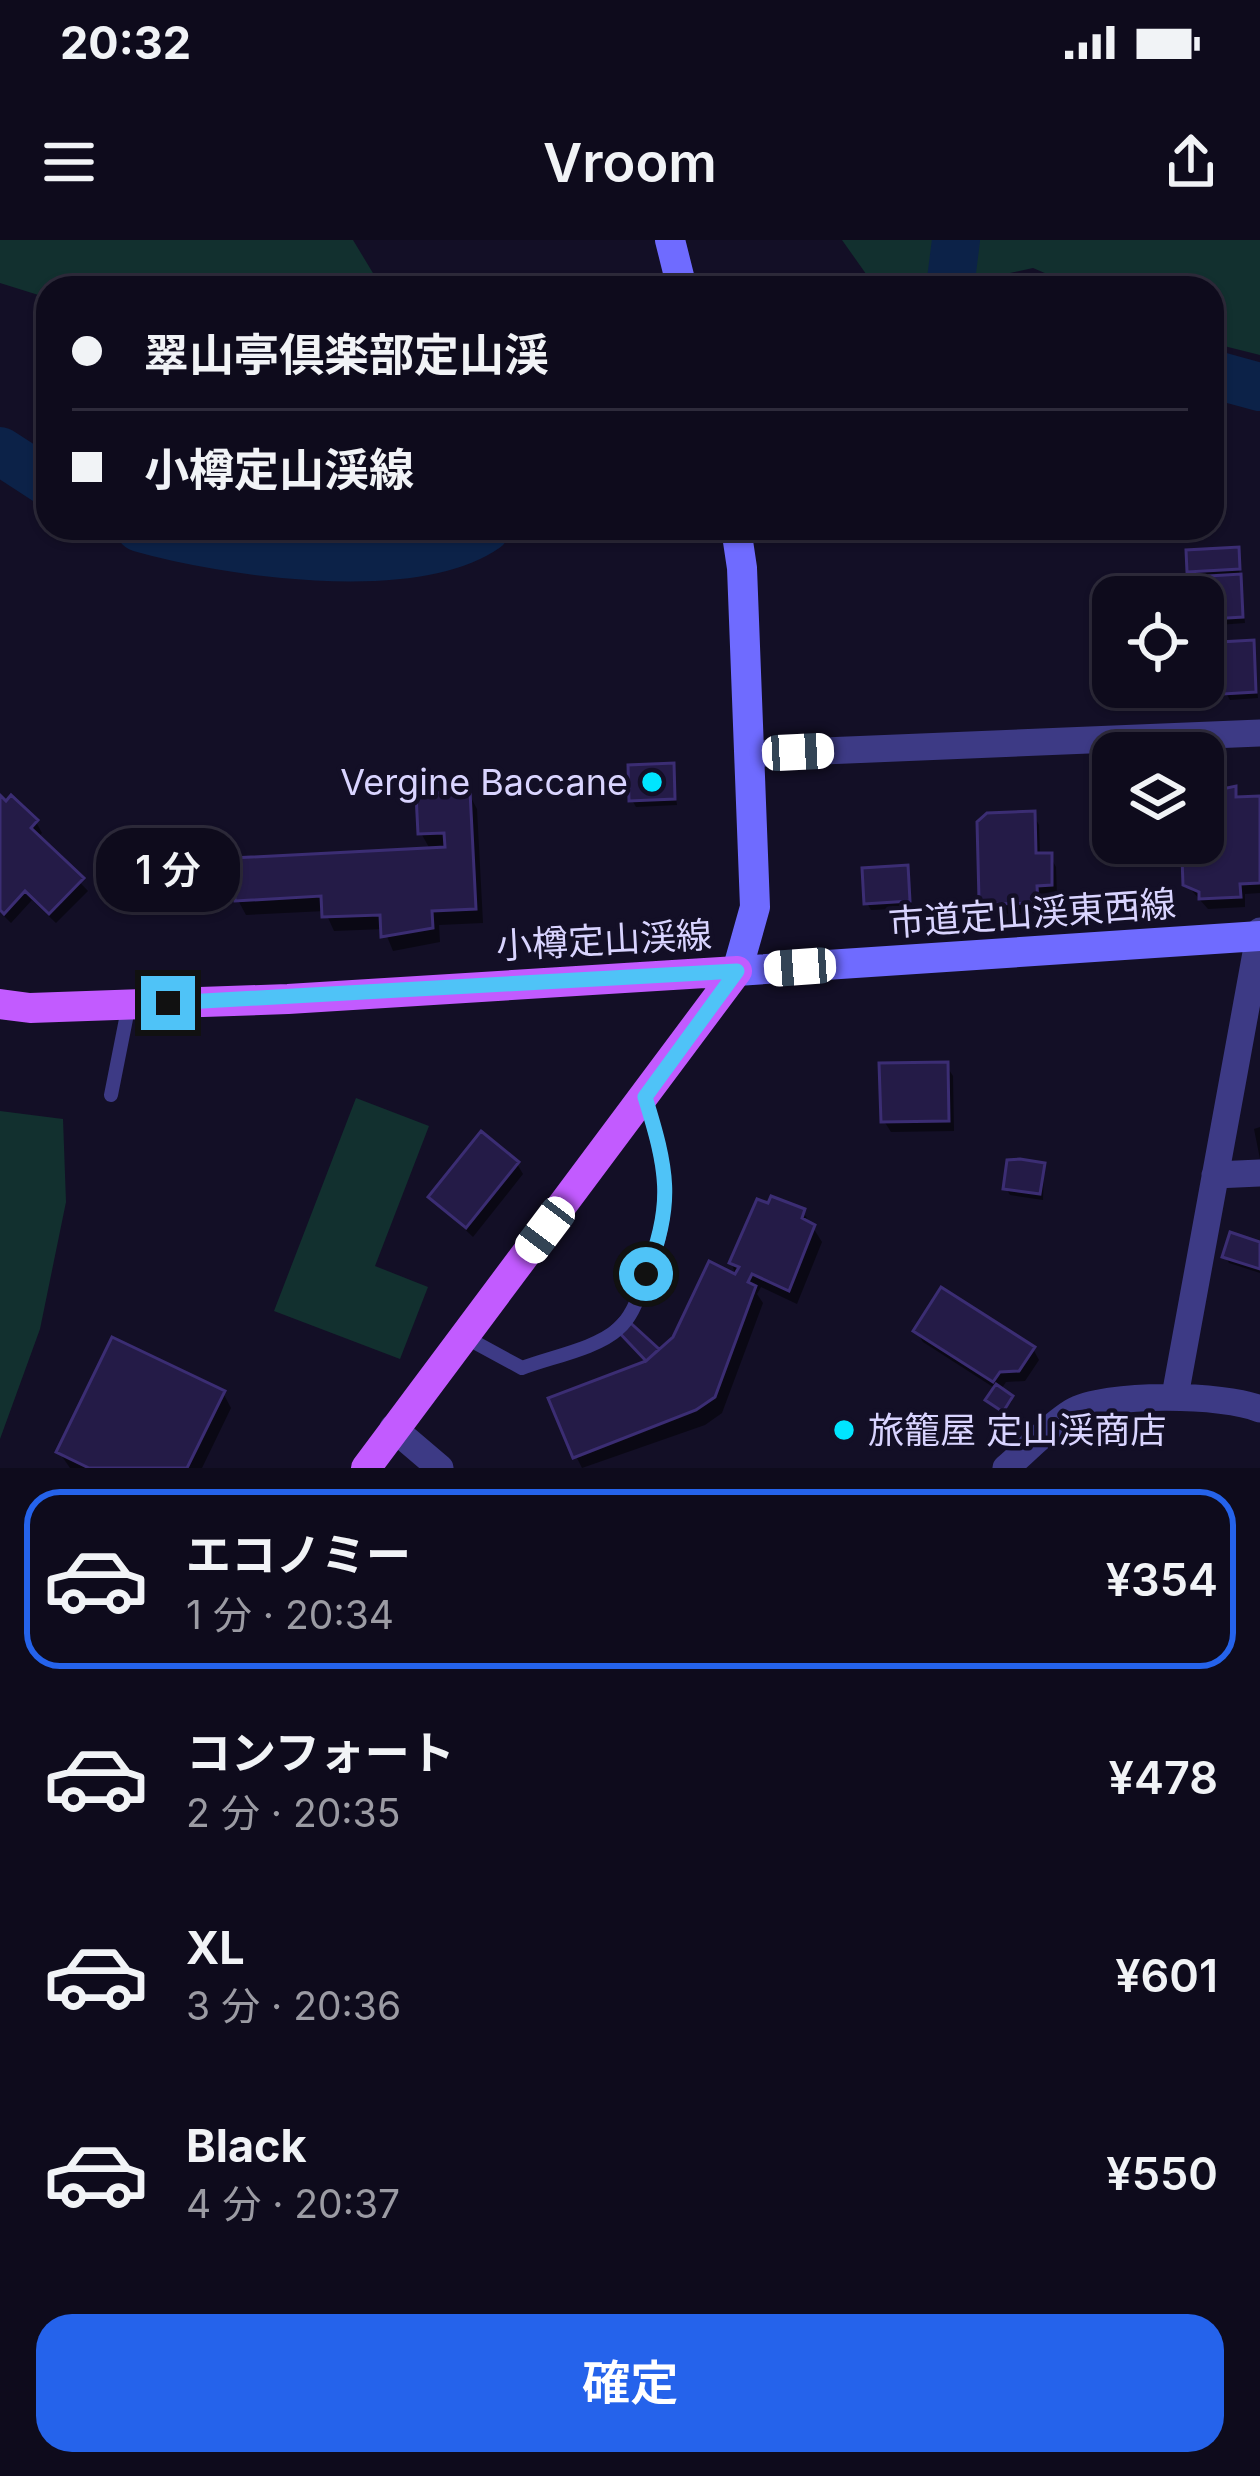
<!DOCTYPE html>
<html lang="ja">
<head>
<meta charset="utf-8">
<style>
  body { margin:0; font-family:Inter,"Noto Sans JP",sans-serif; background:#1c1929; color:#f1f3f6; height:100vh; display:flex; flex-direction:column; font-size:45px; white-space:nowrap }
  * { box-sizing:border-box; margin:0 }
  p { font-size:39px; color:#9b9ba3 }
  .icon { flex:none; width:66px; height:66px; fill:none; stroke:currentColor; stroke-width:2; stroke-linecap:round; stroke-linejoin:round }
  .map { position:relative; height:1228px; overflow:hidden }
  .side { display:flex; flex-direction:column; background:#0e0b1c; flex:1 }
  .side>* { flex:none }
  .guide { position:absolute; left:36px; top:36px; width:1188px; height:264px; border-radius:36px; box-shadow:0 3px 9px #0004,0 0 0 3px #2e2b3b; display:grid; align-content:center; height:264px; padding:0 36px; background:#0e0b1c }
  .buttons { position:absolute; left:1092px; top:336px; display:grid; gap:24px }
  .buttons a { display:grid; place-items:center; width:132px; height:132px; border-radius:24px; background:#0e0b1c; box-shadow:0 3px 9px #0004,0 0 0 3px #2e2b3b; font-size:60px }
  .end { position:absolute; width:54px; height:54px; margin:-27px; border:15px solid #4fc3f7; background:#111; box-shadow:0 0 0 6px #111 }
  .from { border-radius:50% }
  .bubble { position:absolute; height:84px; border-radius:36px; background:#0e0b1c; box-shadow:0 3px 9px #0004,0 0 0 3px #2e2b3b; font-size:39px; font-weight:600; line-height:84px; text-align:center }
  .car { position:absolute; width:36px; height:72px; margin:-36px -18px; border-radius:15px; box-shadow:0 0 9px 3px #0007; background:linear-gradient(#fff 24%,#345 0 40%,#fff 0 76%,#345 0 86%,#fff 0) }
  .guide b { display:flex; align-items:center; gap:42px; height:114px; font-size:45px }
  .guide b+b { border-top:3px solid #2e2b3b }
  .guide i { width:30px; height:30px; background:#f1f3f6 }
  ul { padding:21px 0 0; list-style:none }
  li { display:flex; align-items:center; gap:36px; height:180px; margin:0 24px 18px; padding:0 12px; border:6px solid transparent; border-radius:36px }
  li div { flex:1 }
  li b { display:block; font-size:45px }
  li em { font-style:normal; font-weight:600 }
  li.selected { border-color:#2563eb }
  li>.icon { width:108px; height:108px; stroke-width:1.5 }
  .action { display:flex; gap:24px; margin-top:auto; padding:24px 36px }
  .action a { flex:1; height:138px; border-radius:36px; background:#2563eb; color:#fff; font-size:48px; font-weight:600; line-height:138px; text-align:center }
  .status { display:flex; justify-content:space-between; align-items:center; height:84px; padding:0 60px; background:#0e0b1c; direction:ltr }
  .status svg { height:33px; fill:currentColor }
  header { display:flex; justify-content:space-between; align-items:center; height:156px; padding:0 36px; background:#0e0b1c; font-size:54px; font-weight:600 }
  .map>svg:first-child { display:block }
</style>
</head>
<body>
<div class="status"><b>20:32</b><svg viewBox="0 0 49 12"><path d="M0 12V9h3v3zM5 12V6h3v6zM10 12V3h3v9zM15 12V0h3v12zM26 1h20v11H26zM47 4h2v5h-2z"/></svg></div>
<header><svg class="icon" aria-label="menu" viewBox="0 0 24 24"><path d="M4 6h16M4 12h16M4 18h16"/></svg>Vroom<svg class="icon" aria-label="share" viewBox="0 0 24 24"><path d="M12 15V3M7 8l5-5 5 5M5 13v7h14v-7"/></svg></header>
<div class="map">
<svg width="1260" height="1228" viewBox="0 0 1260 1228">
  <rect width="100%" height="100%" fill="#130f26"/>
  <path fill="#12302f" d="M0,0H353L382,48H48V58L0,43Z
    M842,0H1260V115L1212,103V48H1080L1033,28L940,48H876Z
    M356,858L429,886L375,1026L428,1047L400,1119L274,1071Z
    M0,871L63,879L66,962L40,1089L0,1199Z"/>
  <path fill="#0007" d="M1237,310L1245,383L1218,385L1212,337L1194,338L1190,332Z
    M1252,403L1258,458L1230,460L1226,453Z
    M672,526L677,565L636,567L632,560Z
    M1234,549L1240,560L1260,561V653L1245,654V667L1208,669L1186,644L1192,603H1203V558L1214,550Z
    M469,554L477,569L483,683L439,685L440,702L393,711L384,689L334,691L325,671L246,675L238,660L431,611L421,593Z
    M0,559L36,582L42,593L37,598L88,651L56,683L32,660L11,683L0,672Z
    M1033,574L1039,585L1040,616H1050L1056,627L1057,656H1042V673L997,674L982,658Z
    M906,628L912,668L871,670L867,663Z
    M946,825L953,836L954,891L891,892L884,881Z
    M1260,887V919L1254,889Z
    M517,924L523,934L473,997L431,957Z
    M1044,925L1043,960L1010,955L1006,948Z
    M803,972L822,1002L797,1064L761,1047L757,1054L763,1063L722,1173L705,1185L582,1228L576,1216L648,1120L618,1089L658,1114L736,1038L732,1023Z
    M1260,1005V1033L1229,1023L1225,1016Z
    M916,1091L1033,1109L1039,1120L1025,1141L1006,1142L1000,1151L1012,1161L1004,1172L990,1163L996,1149L923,1102Z
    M223,1153L231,1168L202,1228H70L59,1212Z"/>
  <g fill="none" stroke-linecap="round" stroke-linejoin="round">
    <path stroke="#0c2248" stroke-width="48" d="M950,48L956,0
      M1212,134L1260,147
      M0,211L48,242
      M140,288C224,312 411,340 486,288"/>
  </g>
  <path fill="#241b47" stroke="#3b2d73" stroke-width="3" d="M1239,307L1240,329L1187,332L1186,310Z
    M1241,334L1243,377L1211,379L1209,336Z
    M1254,400L1256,452L1223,454L1220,402Z
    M674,523L675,559L629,561L628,525Z
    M1236,546V557L1260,556V643L1240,644L1241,657L1199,659V652L1183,645L1182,617H1189V603H1203V553Z
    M470,551L476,669L432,671L433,688L381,697L380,675L322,677L321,656L235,661L233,618L445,607L444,593L418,594L416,554Z
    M0,555L6,561L11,555L38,580L31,588L84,638L49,674L25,651L4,674L0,670Z
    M1035,571L1036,613H1052V645L1037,646L1038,663L988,664L979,659L977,582L987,573Z
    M908,625L910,661L864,664L862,628Z
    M948,822L949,881L881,882L879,823Z
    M481,891L519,922L466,988L428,957Z
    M1020,919L1045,923L1040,954L1003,949L1007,920Z
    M771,956L805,969L802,978L815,985L789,1051L752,1034L748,1042L756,1046L715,1157L696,1170L573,1218L548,1158L646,1121L673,1097L709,1021L735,1034L739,1027L729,1023L757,959L768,963Z
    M1230,992L1260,1002V1029L1222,1017Z
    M941,1047L1035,1107L1019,1131L1000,1132L993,1142L913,1091Z
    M623,1076L659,1109L646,1121L613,1086Z
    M112,1097L225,1151L187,1228H89L56,1212Z
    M996,1144L1013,1156L1003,1172L985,1160Z"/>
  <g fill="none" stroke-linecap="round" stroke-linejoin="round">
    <path stroke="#3d3a85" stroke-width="14" d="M111,855L129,764
      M465,1097L522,1128C550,1117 596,1109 618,1089C633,1076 638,1057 645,1040C674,966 668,931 645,857"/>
    <path stroke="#3d3a85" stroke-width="27" d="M752,514L1260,493
      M1215,935L1260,933
      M1175,1156L1260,691
      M393,1188L440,1228
      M1006,1228C1027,1210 1048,1187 1072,1172C1104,1152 1225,1154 1260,1169"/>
    <path stroke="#6f6bff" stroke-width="30" d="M670,0L682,48
      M736,288L742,328L755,667L737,731L1260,696"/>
    <path stroke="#c25bff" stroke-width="30" d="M0,764L30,768L288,759L737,731
      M366,1228L737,731"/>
  </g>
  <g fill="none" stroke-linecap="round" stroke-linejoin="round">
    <path stroke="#4fc3f7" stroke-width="15" d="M168,763L737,731L645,857C667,928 675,964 646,1034"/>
  </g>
  <g fill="#00e5ff" stroke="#130f26" stroke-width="4.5">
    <circle cx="652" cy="542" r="12"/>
    <circle cx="844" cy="1190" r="12"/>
  </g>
  <g text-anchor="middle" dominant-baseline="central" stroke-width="9" stroke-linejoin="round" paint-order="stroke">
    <g font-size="36" fill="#d9d4ff" stroke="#130f26" text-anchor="end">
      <text x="628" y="542">Vergine Baccane</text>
      <text x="868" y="1190" text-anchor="start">旅籠屋 定山渓商店</text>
    </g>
    <g font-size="36" fill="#d9d4ff" stroke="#130f26">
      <text transform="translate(1032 673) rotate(-4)">市道定山渓東西線</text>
      <text transform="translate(604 700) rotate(-3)">小樽定山渓線</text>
    </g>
  </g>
</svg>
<div class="buttons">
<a><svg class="icon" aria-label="locate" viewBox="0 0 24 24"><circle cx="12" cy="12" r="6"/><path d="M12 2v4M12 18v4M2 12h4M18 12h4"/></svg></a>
<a><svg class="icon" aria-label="layers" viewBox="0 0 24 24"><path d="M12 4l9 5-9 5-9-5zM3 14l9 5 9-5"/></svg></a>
</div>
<i class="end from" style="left:646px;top:1034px"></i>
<i class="end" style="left:168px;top:763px"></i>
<div class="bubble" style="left:96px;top:588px;width:144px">1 分</div>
<i class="car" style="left:798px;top:512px;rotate:87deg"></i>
<i class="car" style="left:800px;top:727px;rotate:266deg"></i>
<i class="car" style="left:545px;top:990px;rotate:217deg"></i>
<div class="guide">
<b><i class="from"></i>翠山亭倶楽部定山渓</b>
<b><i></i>小樽定山渓線</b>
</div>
</div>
<section class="side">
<ul>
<li class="selected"><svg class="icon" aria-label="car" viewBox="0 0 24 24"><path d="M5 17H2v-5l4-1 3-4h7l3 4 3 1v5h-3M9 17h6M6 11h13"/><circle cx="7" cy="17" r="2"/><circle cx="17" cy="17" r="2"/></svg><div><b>エコノミー</b><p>1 分 · 20:34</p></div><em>¥354</em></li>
<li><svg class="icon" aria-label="car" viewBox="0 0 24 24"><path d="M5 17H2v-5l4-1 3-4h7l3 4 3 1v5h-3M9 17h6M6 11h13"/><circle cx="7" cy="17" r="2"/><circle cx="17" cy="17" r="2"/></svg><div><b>コンフォート</b><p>2 分 · 20:35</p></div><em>¥478</em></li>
<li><svg class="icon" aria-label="car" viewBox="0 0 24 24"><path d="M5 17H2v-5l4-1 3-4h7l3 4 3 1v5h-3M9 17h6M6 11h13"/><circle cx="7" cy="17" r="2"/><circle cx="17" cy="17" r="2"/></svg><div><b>XL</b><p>3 分 · 20:36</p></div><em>¥601</em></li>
<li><svg class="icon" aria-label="car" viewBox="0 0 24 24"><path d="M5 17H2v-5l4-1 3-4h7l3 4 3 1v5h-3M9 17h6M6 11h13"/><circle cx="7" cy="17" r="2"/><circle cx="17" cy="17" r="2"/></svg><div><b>Black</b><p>4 分 · 20:37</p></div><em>¥550</em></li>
</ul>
<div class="action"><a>確定</a></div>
</section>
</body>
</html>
